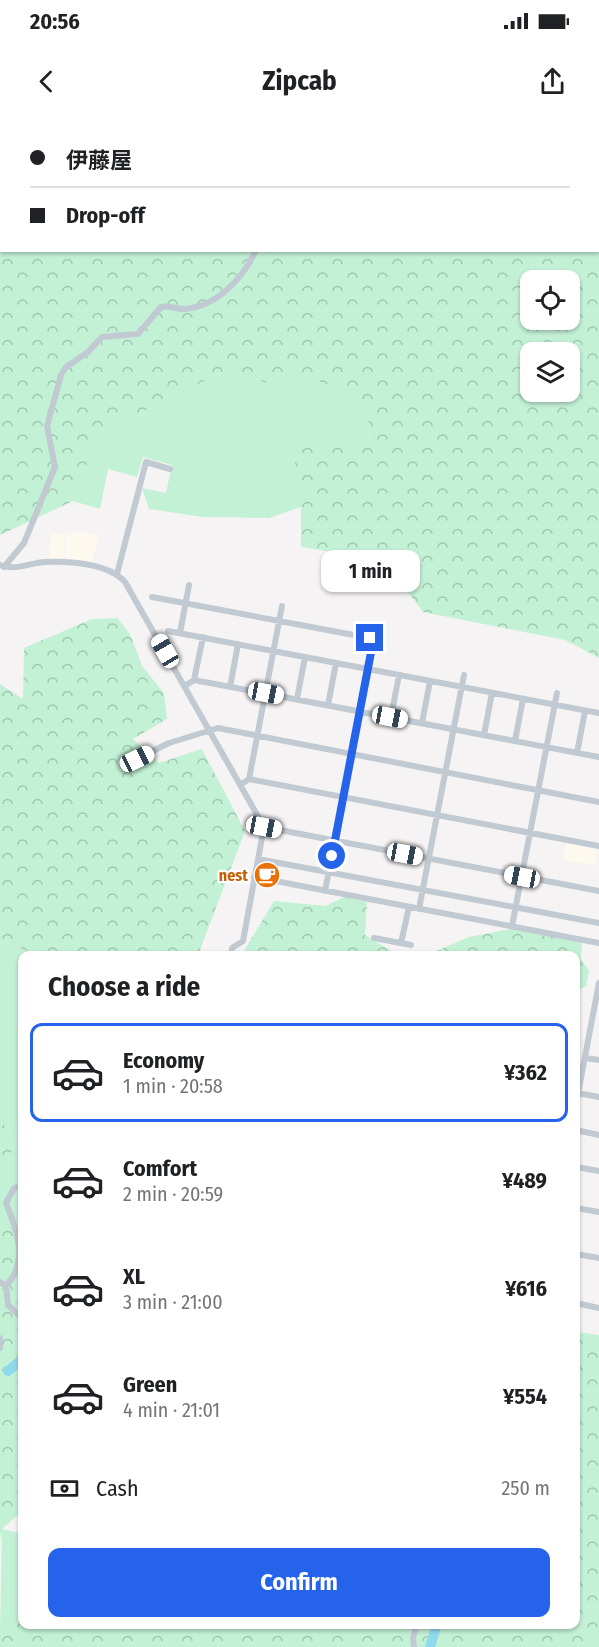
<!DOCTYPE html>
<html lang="en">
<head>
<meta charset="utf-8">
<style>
  body { margin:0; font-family:"Fira Sans Condensed","Noto Sans JP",sans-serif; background:#f2f2f2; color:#202124; height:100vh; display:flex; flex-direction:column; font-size:22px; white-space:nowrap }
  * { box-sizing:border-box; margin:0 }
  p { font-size:20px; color:#757577 }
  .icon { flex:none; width:33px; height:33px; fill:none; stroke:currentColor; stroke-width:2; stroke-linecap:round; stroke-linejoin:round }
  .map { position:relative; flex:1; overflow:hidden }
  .details { position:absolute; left:18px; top:831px; width:562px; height:678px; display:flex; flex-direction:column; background:#fff; border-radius:12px; box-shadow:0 2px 4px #0004 }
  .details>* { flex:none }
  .top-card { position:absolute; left:0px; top:0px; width:600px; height:132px; box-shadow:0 2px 4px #0004; display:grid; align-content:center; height:132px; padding:0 30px; background:#fff }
  .buttons { position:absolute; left:520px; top:150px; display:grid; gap:12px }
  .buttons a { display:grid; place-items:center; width:60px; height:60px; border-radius:12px; background:#fff; box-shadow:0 2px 4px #0004; font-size:30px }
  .end { position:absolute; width:27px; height:27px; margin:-14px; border:8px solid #2563eb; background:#fff; box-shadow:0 0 0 3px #fff }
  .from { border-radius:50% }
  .bubble { position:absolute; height:42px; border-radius:12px; background:#fff; box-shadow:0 2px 4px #0004; font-size:20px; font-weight:700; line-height:42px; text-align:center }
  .car { position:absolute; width:18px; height:36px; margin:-18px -9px; border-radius:8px; box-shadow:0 0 4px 2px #0007; background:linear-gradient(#fff 24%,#345 0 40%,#fff 0 76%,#345 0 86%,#fff 0) }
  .top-card b { display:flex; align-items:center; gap:21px; height:57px; font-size:22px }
  .top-card b+b { border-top:2px solid #e0e0e0 }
  .top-card i { width:15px; height:15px; background:#202124 }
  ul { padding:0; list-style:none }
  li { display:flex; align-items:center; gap:18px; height:99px; margin:0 12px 9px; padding:0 18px; border:3px solid transparent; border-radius:12px }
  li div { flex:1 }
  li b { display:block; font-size:22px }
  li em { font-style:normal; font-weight:700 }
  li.current { border-color:#2563eb }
  li>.icon { width:54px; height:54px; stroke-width:1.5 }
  h2 { padding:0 30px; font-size:27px; line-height:72px }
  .pay { display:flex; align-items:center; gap:15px; height:66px; padding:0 30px; font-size:22px }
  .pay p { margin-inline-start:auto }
  .cta { display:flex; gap:12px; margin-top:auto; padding:12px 30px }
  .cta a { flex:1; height:69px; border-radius:12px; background:#2563eb; color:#fff; font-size:24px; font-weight:700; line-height:69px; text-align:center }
  .status { display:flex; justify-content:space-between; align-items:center; height:42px; padding:0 30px; background:#fff; direction:ltr }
  .status svg { height:16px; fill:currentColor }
  header { display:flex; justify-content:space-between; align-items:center; height:78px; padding:0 30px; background:#fff; font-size:27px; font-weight:700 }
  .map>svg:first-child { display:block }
</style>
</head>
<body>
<div class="status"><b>20:56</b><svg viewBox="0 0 49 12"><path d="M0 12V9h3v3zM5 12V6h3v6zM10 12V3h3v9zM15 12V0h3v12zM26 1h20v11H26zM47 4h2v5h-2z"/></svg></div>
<header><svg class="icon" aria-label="back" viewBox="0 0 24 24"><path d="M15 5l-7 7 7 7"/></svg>Zipcab<svg class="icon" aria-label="share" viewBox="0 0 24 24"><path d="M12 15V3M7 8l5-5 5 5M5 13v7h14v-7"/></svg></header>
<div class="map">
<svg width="599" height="1527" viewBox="0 0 599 1527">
  <defs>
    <pattern id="forest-crowns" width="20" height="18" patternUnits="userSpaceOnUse" patternTransform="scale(1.5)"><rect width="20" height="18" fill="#c3f1d5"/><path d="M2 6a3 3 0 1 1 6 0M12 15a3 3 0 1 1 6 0" fill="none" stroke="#a0c6b0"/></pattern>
  </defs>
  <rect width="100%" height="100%" fill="#f5f3f3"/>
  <path fill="#fdf9ef" d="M79,411L99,415L91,444L65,441V413Z
    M51,414H64V441L49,440Z
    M567,722L598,730L595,745L563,740Z"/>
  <path fill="#c3f1d5" d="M226,250L273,265L304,257L336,267L368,298L370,324L301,368V387L269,398L203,397L149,389L142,368L166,373L172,345L143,337L137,357L108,349L100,389L73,381L98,315Z
    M0,820L37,835L22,836V1106H0V1055L4,1053L17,1017L0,1001Z
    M2,1409L22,1414V1504L0,1515Z"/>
  <path fill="url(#forest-crowns)" fill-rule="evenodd" d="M0,0H599V538L565,520L423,492L407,471L395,442L301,427V369L288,360L303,324L370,323L368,298L336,267L304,257L273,265L226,250L98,315L73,381L0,415ZM2,2H598V130H2ZM531,160H570V200H531ZM531,232H570V272H531Z
    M117,498L130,514L142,546L164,573L167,599L133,619L159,643L202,629L245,711L198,835H37L0,820V564L23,579L24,528L92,499Z
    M344,777L367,782L365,815L398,835L241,836L274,781L325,786Z
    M510,809L582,822L581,839L589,851L586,866L576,871V836H425L469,817Z
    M0,1001L17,1017L4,1053L0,1055Z
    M0,1106H22V1391L2,1409L0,1420Z
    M576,1212L599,1215V1527H0V1502L22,1497V1504H576Z"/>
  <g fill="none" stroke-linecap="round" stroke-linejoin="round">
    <path stroke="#90daee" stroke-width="10" d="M8,1251L22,1239
      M430,1527L437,1504"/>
    <path stroke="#c1cad2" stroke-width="6" d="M285,2V0
      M0,445C16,451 29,443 45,442C69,441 108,443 125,462L264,707L243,821L232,828L231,836
      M4,447L24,423L55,347L47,306L61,255L66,247L88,232L102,217L138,214L161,187C169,185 176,189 184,189C217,187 243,158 256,130
      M117,454L146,342L170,349
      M152,477L370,518L373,522L325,771
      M168,511L599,593
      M180,513L189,465
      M194,560L203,517
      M185,566L194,560L599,637
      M230,567L238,524
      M297,579L305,537
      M328,585L336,543
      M391,597L399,555
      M422,603L430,561
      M484,615L492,573
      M515,621L523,579
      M577,633L585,591
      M137,639L169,623L218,608L599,682
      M249,659L282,486
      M240,665L249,659L599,726
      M264,707L599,771
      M258,739L599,803
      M254,757L599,823
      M419,789L464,555
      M512,806L557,573
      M374,818L411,825
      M401,823L409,787
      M585,938L599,940
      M578,973L599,977
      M576,984L599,863
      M576,1010L599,1015
      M576,1047L599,1051
      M576,1088L599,1092
      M576,1134L599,1138
      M0,1162L6,1166L8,1185L22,1198
      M6,1166C29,1141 17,1110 6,1083L14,1068L22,1066
      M576,1183L599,1188
      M0,1218V1228
      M414,1527L413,1518L417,1504"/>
  </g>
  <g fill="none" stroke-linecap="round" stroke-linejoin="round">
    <path stroke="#2563eb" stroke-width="8" d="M332,736L373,522L370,518"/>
  </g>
  <defs>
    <symbol id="cafe-disc" viewBox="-11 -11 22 22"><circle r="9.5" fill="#e8710a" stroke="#fff"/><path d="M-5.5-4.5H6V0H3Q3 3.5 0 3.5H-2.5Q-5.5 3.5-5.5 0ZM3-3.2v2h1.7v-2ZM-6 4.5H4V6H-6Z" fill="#fff"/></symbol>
  </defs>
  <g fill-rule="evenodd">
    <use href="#cafe-disc" x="252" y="740" width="30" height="30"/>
  </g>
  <g text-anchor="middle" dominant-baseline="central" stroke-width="4.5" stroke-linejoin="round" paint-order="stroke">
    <g font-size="16" font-weight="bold" fill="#c56008" stroke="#fff" text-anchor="end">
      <text x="248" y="755">nest</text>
    </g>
  </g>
</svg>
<div class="buttons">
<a><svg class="icon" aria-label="locate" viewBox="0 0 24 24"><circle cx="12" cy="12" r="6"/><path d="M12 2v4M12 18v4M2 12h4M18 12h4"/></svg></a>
<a><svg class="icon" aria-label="layers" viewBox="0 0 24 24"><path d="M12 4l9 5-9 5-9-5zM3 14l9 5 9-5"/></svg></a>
</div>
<i class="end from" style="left:332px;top:736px"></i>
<i class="end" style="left:370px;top:518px"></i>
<div class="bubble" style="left:321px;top:430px;width:99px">1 min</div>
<i class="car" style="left:165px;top:531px;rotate:330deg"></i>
<i class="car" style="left:266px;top:573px;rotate:101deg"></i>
<i class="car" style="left:390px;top:597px;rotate:101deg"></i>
<i class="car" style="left:137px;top:639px;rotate:64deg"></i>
<i class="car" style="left:264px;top:707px;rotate:101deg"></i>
<i class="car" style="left:405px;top:734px;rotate:101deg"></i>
<i class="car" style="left:522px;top:757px;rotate:281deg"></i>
<div class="top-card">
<b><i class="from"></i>伊藤屋</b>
<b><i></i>Drop-off</b>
</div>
<section class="details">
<h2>Choose a ride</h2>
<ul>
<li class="current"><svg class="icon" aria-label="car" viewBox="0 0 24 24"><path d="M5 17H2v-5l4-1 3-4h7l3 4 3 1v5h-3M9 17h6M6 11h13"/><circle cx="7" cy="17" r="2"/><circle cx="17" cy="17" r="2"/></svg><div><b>Economy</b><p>1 min · 20:58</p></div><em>¥362</em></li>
<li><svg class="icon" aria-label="car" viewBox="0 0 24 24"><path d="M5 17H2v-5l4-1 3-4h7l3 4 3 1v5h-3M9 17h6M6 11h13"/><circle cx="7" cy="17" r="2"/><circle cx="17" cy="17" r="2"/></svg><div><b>Comfort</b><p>2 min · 20:59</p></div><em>¥489</em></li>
<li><svg class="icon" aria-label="car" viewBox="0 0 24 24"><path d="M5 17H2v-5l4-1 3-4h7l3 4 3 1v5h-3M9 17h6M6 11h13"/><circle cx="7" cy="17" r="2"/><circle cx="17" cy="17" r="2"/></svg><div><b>XL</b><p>3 min · 21:00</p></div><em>¥616</em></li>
<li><svg class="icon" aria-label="car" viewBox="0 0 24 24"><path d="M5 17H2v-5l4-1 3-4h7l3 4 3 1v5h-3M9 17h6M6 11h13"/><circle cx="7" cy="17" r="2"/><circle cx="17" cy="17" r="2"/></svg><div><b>Green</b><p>4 min · 21:01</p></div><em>¥554</em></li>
</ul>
<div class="pay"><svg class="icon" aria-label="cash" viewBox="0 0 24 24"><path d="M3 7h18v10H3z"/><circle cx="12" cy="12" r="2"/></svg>Cash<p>250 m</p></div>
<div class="cta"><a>Confirm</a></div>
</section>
</div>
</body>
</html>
